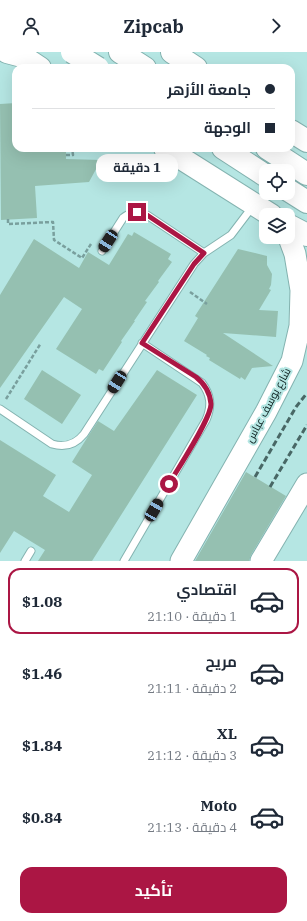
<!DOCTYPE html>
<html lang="ar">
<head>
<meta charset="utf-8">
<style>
  body { margin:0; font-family:"IBM Plex Serif",Cairo,serif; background:#f6f6f7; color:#1f2937; direction:rtl; height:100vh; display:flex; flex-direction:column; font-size:15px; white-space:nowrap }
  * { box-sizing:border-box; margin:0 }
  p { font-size:13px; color:#747a83 }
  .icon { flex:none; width:22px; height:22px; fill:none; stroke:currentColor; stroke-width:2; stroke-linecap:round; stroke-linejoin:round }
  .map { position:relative; height:509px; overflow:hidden; direction:ltr }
  .side { display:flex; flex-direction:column; background:#fff; flex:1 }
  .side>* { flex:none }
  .banner { position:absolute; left:12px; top:12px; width:283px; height:88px; border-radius:12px; box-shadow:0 4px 16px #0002; direction:rtl; display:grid; align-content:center; height:88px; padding:0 20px; background:#fff }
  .controls { position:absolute; left:259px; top:112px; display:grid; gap:8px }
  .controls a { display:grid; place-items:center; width:36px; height:36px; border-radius:8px; background:#fff; box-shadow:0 4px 16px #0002; font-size:20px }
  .end { position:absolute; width:18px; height:18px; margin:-9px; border:5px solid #ab1644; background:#fff; box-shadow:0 0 0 2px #fff }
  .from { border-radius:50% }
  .bubble { position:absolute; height:28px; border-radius:12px; background:#fff; box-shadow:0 4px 16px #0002; font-size:13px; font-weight:700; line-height:28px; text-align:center; direction:rtl }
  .car { position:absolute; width:12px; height:24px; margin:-12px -6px; border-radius:5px; box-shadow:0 0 3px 1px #0007; background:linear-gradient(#222 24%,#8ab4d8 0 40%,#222 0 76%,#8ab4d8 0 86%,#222 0) }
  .banner b { display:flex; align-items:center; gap:14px; height:38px; font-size:15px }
  .banner b+b { border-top:1px solid #e0e1e3 }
  .banner i { width:10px; height:10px; background:#1f2937 }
  ul { padding:7px 0 0; list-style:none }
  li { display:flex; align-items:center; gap:12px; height:66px; margin:0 8px 6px; padding:0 12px; border:2px solid transparent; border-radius:12px }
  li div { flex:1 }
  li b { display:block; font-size:15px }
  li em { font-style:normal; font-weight:700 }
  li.selected { border-color:#ab1644 }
  li>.icon { width:36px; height:36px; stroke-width:1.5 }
  .cta { display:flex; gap:8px; margin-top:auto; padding:8px 20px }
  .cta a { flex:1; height:46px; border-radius:12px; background:#ab1644; color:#fff; font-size:16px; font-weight:700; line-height:46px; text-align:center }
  header { display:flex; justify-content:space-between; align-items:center; height:52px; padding:0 20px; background:#fff; font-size:18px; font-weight:700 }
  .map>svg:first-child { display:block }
</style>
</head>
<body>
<header><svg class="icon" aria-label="forward" viewBox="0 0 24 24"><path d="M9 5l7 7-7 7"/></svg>Zipcab<svg class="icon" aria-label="person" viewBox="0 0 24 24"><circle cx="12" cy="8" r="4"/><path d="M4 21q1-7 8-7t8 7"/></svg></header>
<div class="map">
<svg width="307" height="509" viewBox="0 0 307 509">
  <rect width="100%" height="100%" fill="#b5e6e3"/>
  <path fill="#95c0b1" d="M16,51V96H66V107L101,108L89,130L35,134L37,166L1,168L0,52Z
    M134,180L171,202L168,207L172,210L158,229L159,230L145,249L147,250L134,269H135L121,289L122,290L103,319L99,317L96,322L56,297L82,257L64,245L0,336V243L34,187L79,216L88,200L109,213L128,182L132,184Z
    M238,197L267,204V213L272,222L271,233L269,237L271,238L259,258L278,259L276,285L223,281L273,314L252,316L245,328L241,325L240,327L209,308L210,306L206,304L207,303L184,289L198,266L195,264Z
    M42,318L81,343L62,372L24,347Z
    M157,318L197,343L92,509H38L45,498L14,479L0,501V388L56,423L43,444L69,460L92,423L72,410L87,386L98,369L114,379Z
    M246,420L286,444L251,503L249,509H195Z"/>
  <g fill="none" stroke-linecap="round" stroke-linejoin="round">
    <defs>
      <path id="service" d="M102,199L123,166C131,159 138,159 147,163L204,201
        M0,357L52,392C65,396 75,393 84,382L194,212L204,201L231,183L253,154
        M25,509L31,499
        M124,509L206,368C212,354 211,343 202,331L142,291"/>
      <path id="secondary" d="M181,509L266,360L292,309L300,274L301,238L295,202L288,183
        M261,509L307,432"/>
      <path id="primary" d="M7,0L22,4L40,16
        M120,0L145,16
        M172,0L196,16
        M291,79L307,89
        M165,96L271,163
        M223,96L266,124
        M267,96L307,122
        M288,138L307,150
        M288,173L307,183"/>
    </defs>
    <use href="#service" stroke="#84b3b0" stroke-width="9"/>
    <use href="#secondary" stroke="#84b3b0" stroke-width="23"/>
    <use href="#primary" stroke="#84b3b0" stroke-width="24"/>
    <path stroke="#799f9d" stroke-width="2.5" stroke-dasharray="4 2" stroke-linecap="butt" d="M66,97L81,96
      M66,103H73L72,96
      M8,167V172L53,170L54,188L82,206L91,192
      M190,240L207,252
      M6,347L41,291"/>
    <use href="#service" stroke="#fff" stroke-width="7"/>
    <use href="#secondary" stroke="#fff" stroke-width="21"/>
    <use href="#primary" stroke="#fff" stroke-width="22"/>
    <path stroke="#486765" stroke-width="3" stroke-dasharray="6 3" stroke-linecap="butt" d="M255,425L296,355L307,341
      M270,435L307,373"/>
    <defs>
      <path id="primary-bridge" d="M72,0L98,16"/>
    </defs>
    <use href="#primary-bridge" stroke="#84b3b0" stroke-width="24" stroke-linecap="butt"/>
    <use href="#primary-bridge" stroke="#fff" stroke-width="22"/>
  </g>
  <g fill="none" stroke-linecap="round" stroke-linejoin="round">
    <path stroke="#ab1644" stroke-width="5" d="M137,160L147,163L204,201L194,212L142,291L196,325C205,332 210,340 211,352C211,367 178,416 169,432"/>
  </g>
  <g text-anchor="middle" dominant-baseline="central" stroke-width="4" stroke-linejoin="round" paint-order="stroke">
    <g font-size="11" fill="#0b1f1e" stroke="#b5e6e3">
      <text transform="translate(268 353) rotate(-62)">شارع يوسف عباس</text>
    </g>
  </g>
</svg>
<div class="controls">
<a><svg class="icon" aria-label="locate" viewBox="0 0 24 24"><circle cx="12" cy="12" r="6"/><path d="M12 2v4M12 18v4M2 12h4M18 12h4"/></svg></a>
<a><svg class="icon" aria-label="layers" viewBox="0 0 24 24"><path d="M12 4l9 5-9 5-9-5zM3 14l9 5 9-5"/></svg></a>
</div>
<i class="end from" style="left:169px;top:432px"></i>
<i class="end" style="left:137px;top:160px"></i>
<div class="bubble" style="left:96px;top:102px;width:82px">1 دقيقة</div>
<i class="car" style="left:108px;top:189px;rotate:213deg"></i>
<i class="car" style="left:117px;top:330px;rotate:212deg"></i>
<i class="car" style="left:154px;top:458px;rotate:30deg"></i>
<div class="banner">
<b><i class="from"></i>جامعة الأزهر</b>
<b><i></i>الوجهة</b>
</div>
</div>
<section class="side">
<ul>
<li class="selected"><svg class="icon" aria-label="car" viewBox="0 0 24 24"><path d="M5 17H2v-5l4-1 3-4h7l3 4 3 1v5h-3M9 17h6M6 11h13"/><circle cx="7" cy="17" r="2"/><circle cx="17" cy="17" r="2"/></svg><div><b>اقتصادي</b><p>1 دقيقة · 21:10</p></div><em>$1.08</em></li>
<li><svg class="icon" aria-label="car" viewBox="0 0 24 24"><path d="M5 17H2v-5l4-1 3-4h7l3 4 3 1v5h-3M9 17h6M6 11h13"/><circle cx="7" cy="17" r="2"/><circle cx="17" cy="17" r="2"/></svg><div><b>مريح</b><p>2 دقيقة · 21:11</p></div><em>$1.46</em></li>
<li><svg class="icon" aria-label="car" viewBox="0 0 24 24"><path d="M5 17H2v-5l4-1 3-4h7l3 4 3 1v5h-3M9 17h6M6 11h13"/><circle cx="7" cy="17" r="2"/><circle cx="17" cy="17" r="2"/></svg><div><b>XL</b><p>3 دقيقة · 21:12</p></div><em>$1.84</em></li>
<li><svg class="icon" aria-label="car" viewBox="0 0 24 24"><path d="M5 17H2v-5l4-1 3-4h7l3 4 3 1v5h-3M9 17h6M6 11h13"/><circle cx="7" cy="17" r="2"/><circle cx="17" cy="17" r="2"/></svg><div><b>Moto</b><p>4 دقيقة · 21:13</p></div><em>$0.84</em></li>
</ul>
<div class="cta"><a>تأكيد</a></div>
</section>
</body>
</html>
